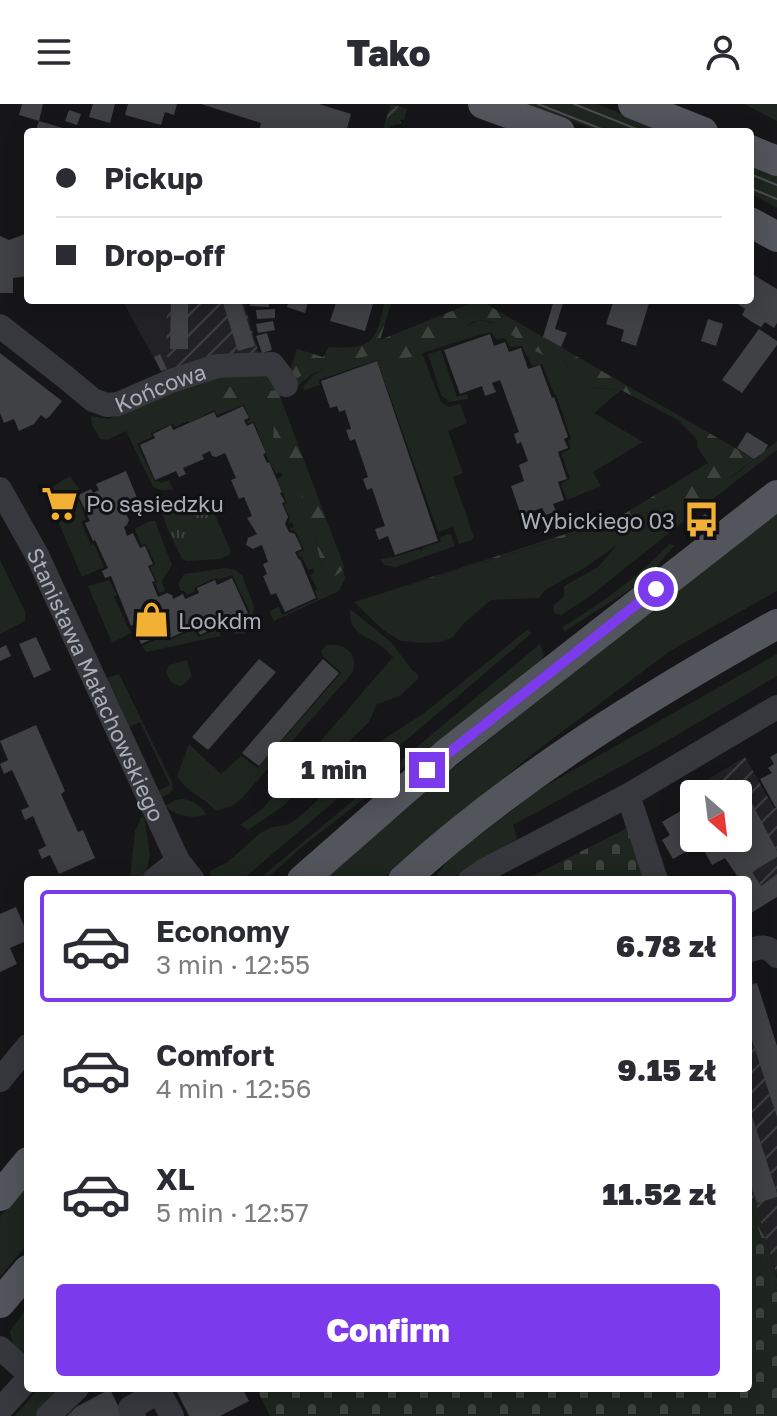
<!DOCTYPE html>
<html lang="en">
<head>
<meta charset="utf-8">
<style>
  body { margin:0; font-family:"Golos Text",sans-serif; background:#f7f7f7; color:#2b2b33; height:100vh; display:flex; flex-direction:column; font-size:30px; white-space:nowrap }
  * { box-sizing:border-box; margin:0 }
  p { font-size:26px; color:#7c7c81 }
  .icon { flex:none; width:44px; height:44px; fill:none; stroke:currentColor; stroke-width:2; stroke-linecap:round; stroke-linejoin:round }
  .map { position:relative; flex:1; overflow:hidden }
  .panel { position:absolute; left:24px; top:772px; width:728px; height:516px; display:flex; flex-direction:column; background:#fff; border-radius:8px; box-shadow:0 4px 20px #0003 }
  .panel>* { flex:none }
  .guide { position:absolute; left:24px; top:24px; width:730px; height:176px; border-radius:8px; box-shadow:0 4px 20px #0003; display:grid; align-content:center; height:176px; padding:0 32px; background:#fff }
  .needle { width:52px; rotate:152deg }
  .buttons { position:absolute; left:680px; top:676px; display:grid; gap:16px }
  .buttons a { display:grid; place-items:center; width:72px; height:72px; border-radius:8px; background:#fff; box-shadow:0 4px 20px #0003; font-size:40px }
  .end { position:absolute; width:36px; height:36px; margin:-18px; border:10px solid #7c3aed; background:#fff; box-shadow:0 0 0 4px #fff }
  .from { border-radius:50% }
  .bubble { position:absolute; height:56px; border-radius:8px; background:#fff; box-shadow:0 4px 20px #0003; font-size:26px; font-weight:800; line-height:56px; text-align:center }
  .guide b { display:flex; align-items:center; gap:28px; height:76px; font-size:30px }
  .guide b+b { border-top:2px solid #e1e1e2 }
  .guide i { width:20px; height:20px; background:#2b2b33 }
  ul { padding:14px 0 0; list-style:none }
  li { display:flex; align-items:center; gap:24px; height:112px; margin:0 16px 12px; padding:0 16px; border:4px solid transparent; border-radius:8px }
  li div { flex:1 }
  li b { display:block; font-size:30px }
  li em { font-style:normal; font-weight:800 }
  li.active { border-color:#7c3aed }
  li>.icon { width:72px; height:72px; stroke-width:1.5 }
  .action { display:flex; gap:16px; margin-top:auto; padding:16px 32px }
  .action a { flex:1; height:92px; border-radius:8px; background:#7c3aed; color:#fff; font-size:32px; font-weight:800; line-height:92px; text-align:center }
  header { display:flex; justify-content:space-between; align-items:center; height:104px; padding:0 32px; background:#fff; font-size:36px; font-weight:800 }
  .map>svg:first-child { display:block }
</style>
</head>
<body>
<header><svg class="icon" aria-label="menu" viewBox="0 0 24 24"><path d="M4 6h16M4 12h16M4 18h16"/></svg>Tako<svg class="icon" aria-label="person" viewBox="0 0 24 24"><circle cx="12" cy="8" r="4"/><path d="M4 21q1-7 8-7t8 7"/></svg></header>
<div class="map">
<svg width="777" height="1312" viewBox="0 0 777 1312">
  <defs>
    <pattern id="industrial-furrows" width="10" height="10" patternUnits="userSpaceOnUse" patternTransform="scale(2)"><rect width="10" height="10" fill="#222225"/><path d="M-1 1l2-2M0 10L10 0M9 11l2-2" fill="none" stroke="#3f3f43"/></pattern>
    <pattern id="forest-firs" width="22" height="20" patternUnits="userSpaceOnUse" patternTransform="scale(2)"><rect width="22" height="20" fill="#1e261f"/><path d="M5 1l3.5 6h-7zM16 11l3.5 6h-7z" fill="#3c433d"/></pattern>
    <pattern id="cemetery-stones" width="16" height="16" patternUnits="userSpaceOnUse" patternTransform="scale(2)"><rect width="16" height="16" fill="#1e261f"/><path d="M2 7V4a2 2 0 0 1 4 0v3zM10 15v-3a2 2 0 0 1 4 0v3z" fill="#3c433d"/></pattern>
    <pattern id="park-tufts" width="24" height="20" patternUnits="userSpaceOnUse" patternTransform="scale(2)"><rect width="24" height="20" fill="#1e261f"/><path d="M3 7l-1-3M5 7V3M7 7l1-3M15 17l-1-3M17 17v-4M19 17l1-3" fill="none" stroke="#3c433d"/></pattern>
    <pattern id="garden-furrows" width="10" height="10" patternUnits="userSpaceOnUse" patternTransform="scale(2)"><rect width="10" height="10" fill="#1e261f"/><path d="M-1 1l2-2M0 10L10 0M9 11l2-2" fill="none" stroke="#3c433d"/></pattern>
  </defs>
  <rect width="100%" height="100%" fill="#161618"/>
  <path fill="#222225" d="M122,196H167L166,250L173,266L161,267Z"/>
  <path fill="url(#industrial-furrows)" d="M167,196H243L259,250L173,266L166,250Z
    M745,653L774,704H777V789L769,776L761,782L752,768L738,734V690H709L702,679Z
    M748,860L777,942V1172L748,1079Z"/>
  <path fill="#1e261f" d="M525,0H597L666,28H601Z
    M744,0H777V17Z
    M750,62L777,72V104L750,89Z
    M479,216L497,220L539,249L564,256C581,289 587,283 621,286L594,309L643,338L593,368L601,382L567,396L561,380L570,374L561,349L571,345L568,336L571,335L556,290H554L542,260L532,262L522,242L510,243L505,234L497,236L491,228L456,238L463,224Z
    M441,246L457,293L467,290L468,295L449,298L441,291L428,250Z
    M422,249L441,298L449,303L460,300L467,319L448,327L463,369L453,373L474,433L472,436L459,440L453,423L438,428L377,256L319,276L320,281L305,286L302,284L313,271L325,265L312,270L298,282L292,279L303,270L347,256L368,252L382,257Z
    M263,268L277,285L272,288L255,283L222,300L241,293L250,295L262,313L274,320L280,354L293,366L302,394L300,408L312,421L322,463L338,471L343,465L345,475L339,487L274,517L269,507L279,503L282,511L318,495L314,486L317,485L310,471L314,469L313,465L308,466L302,453L299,452L297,449L304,446L296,428L290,426V425L294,423L292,418L288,420L290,414L284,401L287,399L277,375L282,372L280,368L276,370L266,351L267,350L254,318L248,320L247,317L250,315L244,301L217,311L214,306L189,319L188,317L175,323L172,320L151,329L152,333L137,340L155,378L159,377L160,379L169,376L173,386H161L153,383L126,327L107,336L100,335L92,321L91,312L109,315L169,285L197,275Z
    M777,337V346L736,377L731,374Z
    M70,372L80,386L76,389L86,415L81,418L91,441L94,440L104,463L82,473L48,394L50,384Z
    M186,399L180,412L168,426L160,404L165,400Z
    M671,401L675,410L683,418L589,493L561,511L554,509L553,502L564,492V482L598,463L617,441L583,465L545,486L539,494L491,496L463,520L453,533L441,538L424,539L401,537L383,526L354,498Z
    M777,409V487L670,547L535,648L381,776H324L380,723L572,569Z
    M150,417H155L172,461L162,477L165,487L159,489L155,479L157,478L150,463L155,460L146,440L142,441L135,427L136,424Z
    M222,427L231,447L229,451L220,455L187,457L200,443Z
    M448,430L451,431L455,442L396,463L384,461L380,455L394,453L419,445L423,446V443L441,438L440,433Z
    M669,440L675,441L645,476L565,527L562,523C602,499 637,474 669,440Z
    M0,456L25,507V517L0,530Z
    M225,464L235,466L242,471L254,503L252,521L244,530H235L229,520L250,508L232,471L218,476L216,474L194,484L195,487L187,491L184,487H181L178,480L184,470Z
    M109,476L117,491L114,493L131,529L112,539L88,482Z
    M350,505L391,538L412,566L418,570V575L400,592L377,600L369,618L282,703L248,726L240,721L262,705L393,553C388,549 383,542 377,539C361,531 348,526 350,505Z
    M194,525L198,533L219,525L221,532L146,548L142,542L166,531L169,536Z
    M527,526L532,529L242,776H211L210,767L228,758L260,729L272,723L287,721L297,715L384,635L423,610Z
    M540,540L544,550L542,556L303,742L265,776H258Z
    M327,541C346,540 358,548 353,568L242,694L234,701L216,707C204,693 187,689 177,672L189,640L221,670L241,652L258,664L341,569L323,552L321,547Z
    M777,550V572L660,641L513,721L517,732L516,736L450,776H433L446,759L460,746L540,685Z
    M187,556L192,572L182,582C173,582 170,577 166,569L169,561Z
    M119,570L172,678L173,685L167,691L159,695L155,688L170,681L140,618L124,625L103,575Z
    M183,695C193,697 202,701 206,711C190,715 177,712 165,702L175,696Z
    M144,712L150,751L147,765L139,776H130L135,727L141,714Z
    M28,1081V1139L0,1173V1113Z
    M28,1202V1248C16,1247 11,1238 10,1227Z
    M39,1284H64L35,1312H15Z"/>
  <path fill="url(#forest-firs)" d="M385,196H392L380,236L474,198L481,197L754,355L731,373L736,377L683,418L675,410L670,401L354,498L619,413L708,359L697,343L698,338L695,333L678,316L621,286L584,283L574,274L564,256C556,254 546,253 539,249C510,236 479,189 456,238L411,253L382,257L368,252L347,256L303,270L292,279L290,267L297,245L323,253L329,243C374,247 377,235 385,196Z
    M223,283H255L272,287L277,285L344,462C343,468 337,471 332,473L322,463L312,421L299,408L302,394L293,366L280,354L273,336L274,320L262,313L250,295L241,293L222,300L212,296L211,291Z
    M748,1072L777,1175V1183L748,1093Z"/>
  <path fill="url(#cemetery-stones)" d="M631,722L647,776H525Z
    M748,1093L777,1183V1312H270L256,1284H748Z"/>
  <path fill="url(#park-tufts)" d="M201,398L212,404L222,427L200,443L187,457L182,455L168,426L180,412L186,399Z"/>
  <path fill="url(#garden-furrows)" d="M391,0L407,5L404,15L400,16L401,19L390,22V27L383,25Z"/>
  <path fill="#404145" d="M22,0H43L39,17L19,11Z
    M93,0H115L110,19L89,13Z
    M128,0H177L174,11L165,8L161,21L125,11Z
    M201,0H319L351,10L346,28H266L259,26L261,19Z
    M69,6L81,10L77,21L65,17Z
    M39,17L73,27V28H35Z
    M28,129V172L13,174V189H0V132L9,136Z
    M752,170L777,185V219L774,224L765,218L761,223L752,218L742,211L745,205L732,196H750V173Z
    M171,196H188V245H170Z
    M222,196H241L255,242L238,247Z
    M250,196H269V203L250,202Z
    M289,196L308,198L305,209L287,203Z
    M337,196H372L371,199L373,200L365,227L330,217Z
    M554,196H564L555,225L567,229L561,243L543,233Z
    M614,196H650L636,242L621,237L624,226L606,220Z
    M275,205V214L257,215L256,206Z
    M708,215L723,220L716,242L701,237Z
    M273,217L275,226L258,229L256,220Z
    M759,225L777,237V241L742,289L722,276Z
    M267,229L272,246L262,249L256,232Z
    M490,230L494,242L505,238L509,248L521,244L528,265L540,261L552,294L554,293L568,333L564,335L568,344L558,348L567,375L558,378L564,396L553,400L556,407L546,411L542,404L521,411L511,382L524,377L519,361L528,357L521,338L517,340L514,330L519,328L500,276L492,279L496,288L485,292L482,282L460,290L444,246Z
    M0,249L62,297L50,312L46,315L41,311L34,320L19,327L14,315L4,319L0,309Z
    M160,250L167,265L161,267L154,253Z
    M377,257L438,437L395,451L388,432L379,436L377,431L375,425L385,422L372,384L367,386L363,375L368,373L355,335L350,337L346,326L351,325L345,306L339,308L337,302L330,304L321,277Z
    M243,302L249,314L244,316L247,322L253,319L266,349L263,350L267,359L269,358L282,388L280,389L285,398L282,399L288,413L285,420L289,428L295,430L302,445L295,448L299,456L300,455L316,494L285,508L276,489L271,491L263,472L267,470L263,460L268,458L262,441L253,445L246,441L248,434L257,430L247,414L252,412L244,393L239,395L231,376L236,374L225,349L216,353L212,352L210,347L202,351L204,355L183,364L186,370L179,373L176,367L155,376L140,341L155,334L153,330L171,321L173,326L214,308L217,314Z
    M747,328L768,341L764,348L754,355L737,344Z
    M126,367L140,401L125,408L129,416L127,421L124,423L127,432L133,429L140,444L145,442L153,460L148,462L155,477L152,478L158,493L167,489L172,491L173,495L183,490L185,495L199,489L197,484L215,476L217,481L232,474L248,509L200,531L196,522L170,534L167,528L141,540L136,527L140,525L137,519L131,522L111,472L105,474L102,467L108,464L95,436L93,437L85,419L90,417L78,391L91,385L93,389L99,386L96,380Z
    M705,410L708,412L695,423L693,420Z
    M36,533L51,566L34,574L19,540Z
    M6,541L11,552L0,557V544Z
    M259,555L276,568L208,646L192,633Z
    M323,555L339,569L259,662L242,649Z
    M36,621L65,687L61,690L78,728L83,726L95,754L59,770L50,751L42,755L38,746L46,742L33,712L25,716L21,706L29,703L12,666L4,670L0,660L8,656L0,637Z
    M777,649V706L760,675L772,669L768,664L774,660L770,653Z
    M743,682L777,747V753L752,768L761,782L777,770V793L748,811V776H740L725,754L712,761L703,745L723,734H738V690H728Z
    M694,699V734H710L673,755L662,736L670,731L662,718Z
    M16,803L28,831V836L10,844L17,860L0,868V810Z
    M757,879L777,942V1013L748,924V882Z
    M748,1000L777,1089V1093L757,1099L748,1072Z
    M175,1284H242L249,1297L220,1312H189Z
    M110,1285L123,1312H67L76,1303Z"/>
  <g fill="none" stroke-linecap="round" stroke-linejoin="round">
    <g stroke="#37383d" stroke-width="24">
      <path id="s1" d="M0,222L64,272L93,296L107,301L118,300L171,277L217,262L272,260L280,270L286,281"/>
      <path id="s2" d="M0,385L37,451L178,757L193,776"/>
      <path d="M627,692L633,706L656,776"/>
      <path d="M154,776L178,757"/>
      <path d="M470,776L485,766L627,692L777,603"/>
      <path d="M748,847C760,842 768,841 777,852"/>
      <path d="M0,976L28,942"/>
      <path d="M0,1244L28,1269"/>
      <path d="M157,1284L172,1312"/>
      <path d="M0,1306L28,1275"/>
      <path d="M48,1312L77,1284"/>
      <path d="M134,1312L130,1304L159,1288"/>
    </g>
    <path stroke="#53555c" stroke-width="30" d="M483,0L560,28
      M633,0L703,28
      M750,46L777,57
      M750,118L777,133
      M302,776L448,648L777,391
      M403,776C515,674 645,594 777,520
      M0,1092L28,1058
      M0,1199L28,1166"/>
    <path stroke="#4a4c52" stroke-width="2" d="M538,0L609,28
      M574,0L644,28
      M750,70L777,81
      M750,84L777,95"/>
  </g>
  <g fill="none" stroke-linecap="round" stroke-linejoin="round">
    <path stroke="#7c3aed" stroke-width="10" d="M427,666L656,485"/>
  </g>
  <defs>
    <symbol id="supermarket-bare" viewBox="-9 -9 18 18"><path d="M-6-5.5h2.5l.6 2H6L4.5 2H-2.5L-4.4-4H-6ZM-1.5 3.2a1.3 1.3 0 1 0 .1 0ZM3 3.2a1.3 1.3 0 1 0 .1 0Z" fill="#f2b134" stroke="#111113" stroke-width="2.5" paint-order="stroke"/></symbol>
    <symbol id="bus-bare" viewBox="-9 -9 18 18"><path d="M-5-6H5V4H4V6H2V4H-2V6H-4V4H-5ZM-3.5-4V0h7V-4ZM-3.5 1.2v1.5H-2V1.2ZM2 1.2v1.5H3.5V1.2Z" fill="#f2b134" stroke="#111113" stroke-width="2.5" paint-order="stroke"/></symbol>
    <symbol id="shop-bare" viewBox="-9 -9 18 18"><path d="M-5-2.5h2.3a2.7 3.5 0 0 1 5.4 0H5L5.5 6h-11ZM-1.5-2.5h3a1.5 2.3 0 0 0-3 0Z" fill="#f2b134" stroke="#111113" stroke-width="2.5" paint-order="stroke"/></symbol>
  </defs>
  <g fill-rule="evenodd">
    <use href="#supermarket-bare" x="34" y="374" width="51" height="51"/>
    <use href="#bus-bare" x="676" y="390" width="51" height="51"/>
    <use href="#shop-bare" x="126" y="490" width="51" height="51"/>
  </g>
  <g text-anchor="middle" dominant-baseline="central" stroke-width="6" stroke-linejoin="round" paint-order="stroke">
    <g font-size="22" fill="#a8adb8" stroke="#111113">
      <text stroke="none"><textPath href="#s1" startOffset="190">Końcowa</textPath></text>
      <text stroke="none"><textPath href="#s2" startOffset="218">Stanisława Małachowskiego</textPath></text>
    </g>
    <g font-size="22" fill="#a8adb8" stroke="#111113" text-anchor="start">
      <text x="86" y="399">Po sąsiedzku</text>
      <text x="675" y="416" text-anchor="end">Wybickiego 03</text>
      <text x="178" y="516">Lookdm</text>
    </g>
  </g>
</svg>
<div class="buttons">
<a><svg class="needle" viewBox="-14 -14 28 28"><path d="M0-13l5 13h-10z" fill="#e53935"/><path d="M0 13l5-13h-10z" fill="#7c7c81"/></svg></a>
</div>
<i class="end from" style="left:656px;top:485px"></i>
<i class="end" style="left:427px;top:666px"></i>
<div class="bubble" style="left:268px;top:638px;width:132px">1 min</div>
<div class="guide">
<b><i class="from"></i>Pickup</b>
<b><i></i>Drop-off</b>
</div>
<section class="panel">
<ul>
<li class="active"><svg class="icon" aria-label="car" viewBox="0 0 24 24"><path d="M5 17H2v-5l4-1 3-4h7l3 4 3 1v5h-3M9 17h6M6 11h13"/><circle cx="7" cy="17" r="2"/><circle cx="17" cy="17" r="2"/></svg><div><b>Economy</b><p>3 min · 12:55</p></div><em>6.78 zł</em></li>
<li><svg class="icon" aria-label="car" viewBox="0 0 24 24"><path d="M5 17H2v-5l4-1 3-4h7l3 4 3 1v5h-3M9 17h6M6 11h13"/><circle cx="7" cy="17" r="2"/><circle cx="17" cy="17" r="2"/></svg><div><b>Comfort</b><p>4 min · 12:56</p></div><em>9.15 zł</em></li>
<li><svg class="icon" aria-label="car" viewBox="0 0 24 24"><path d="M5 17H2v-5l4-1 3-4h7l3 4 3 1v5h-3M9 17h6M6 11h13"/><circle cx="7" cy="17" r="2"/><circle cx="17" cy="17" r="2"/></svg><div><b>XL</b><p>5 min · 12:57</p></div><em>11.52 zł</em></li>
</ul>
<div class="action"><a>Confirm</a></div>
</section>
</div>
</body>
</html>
